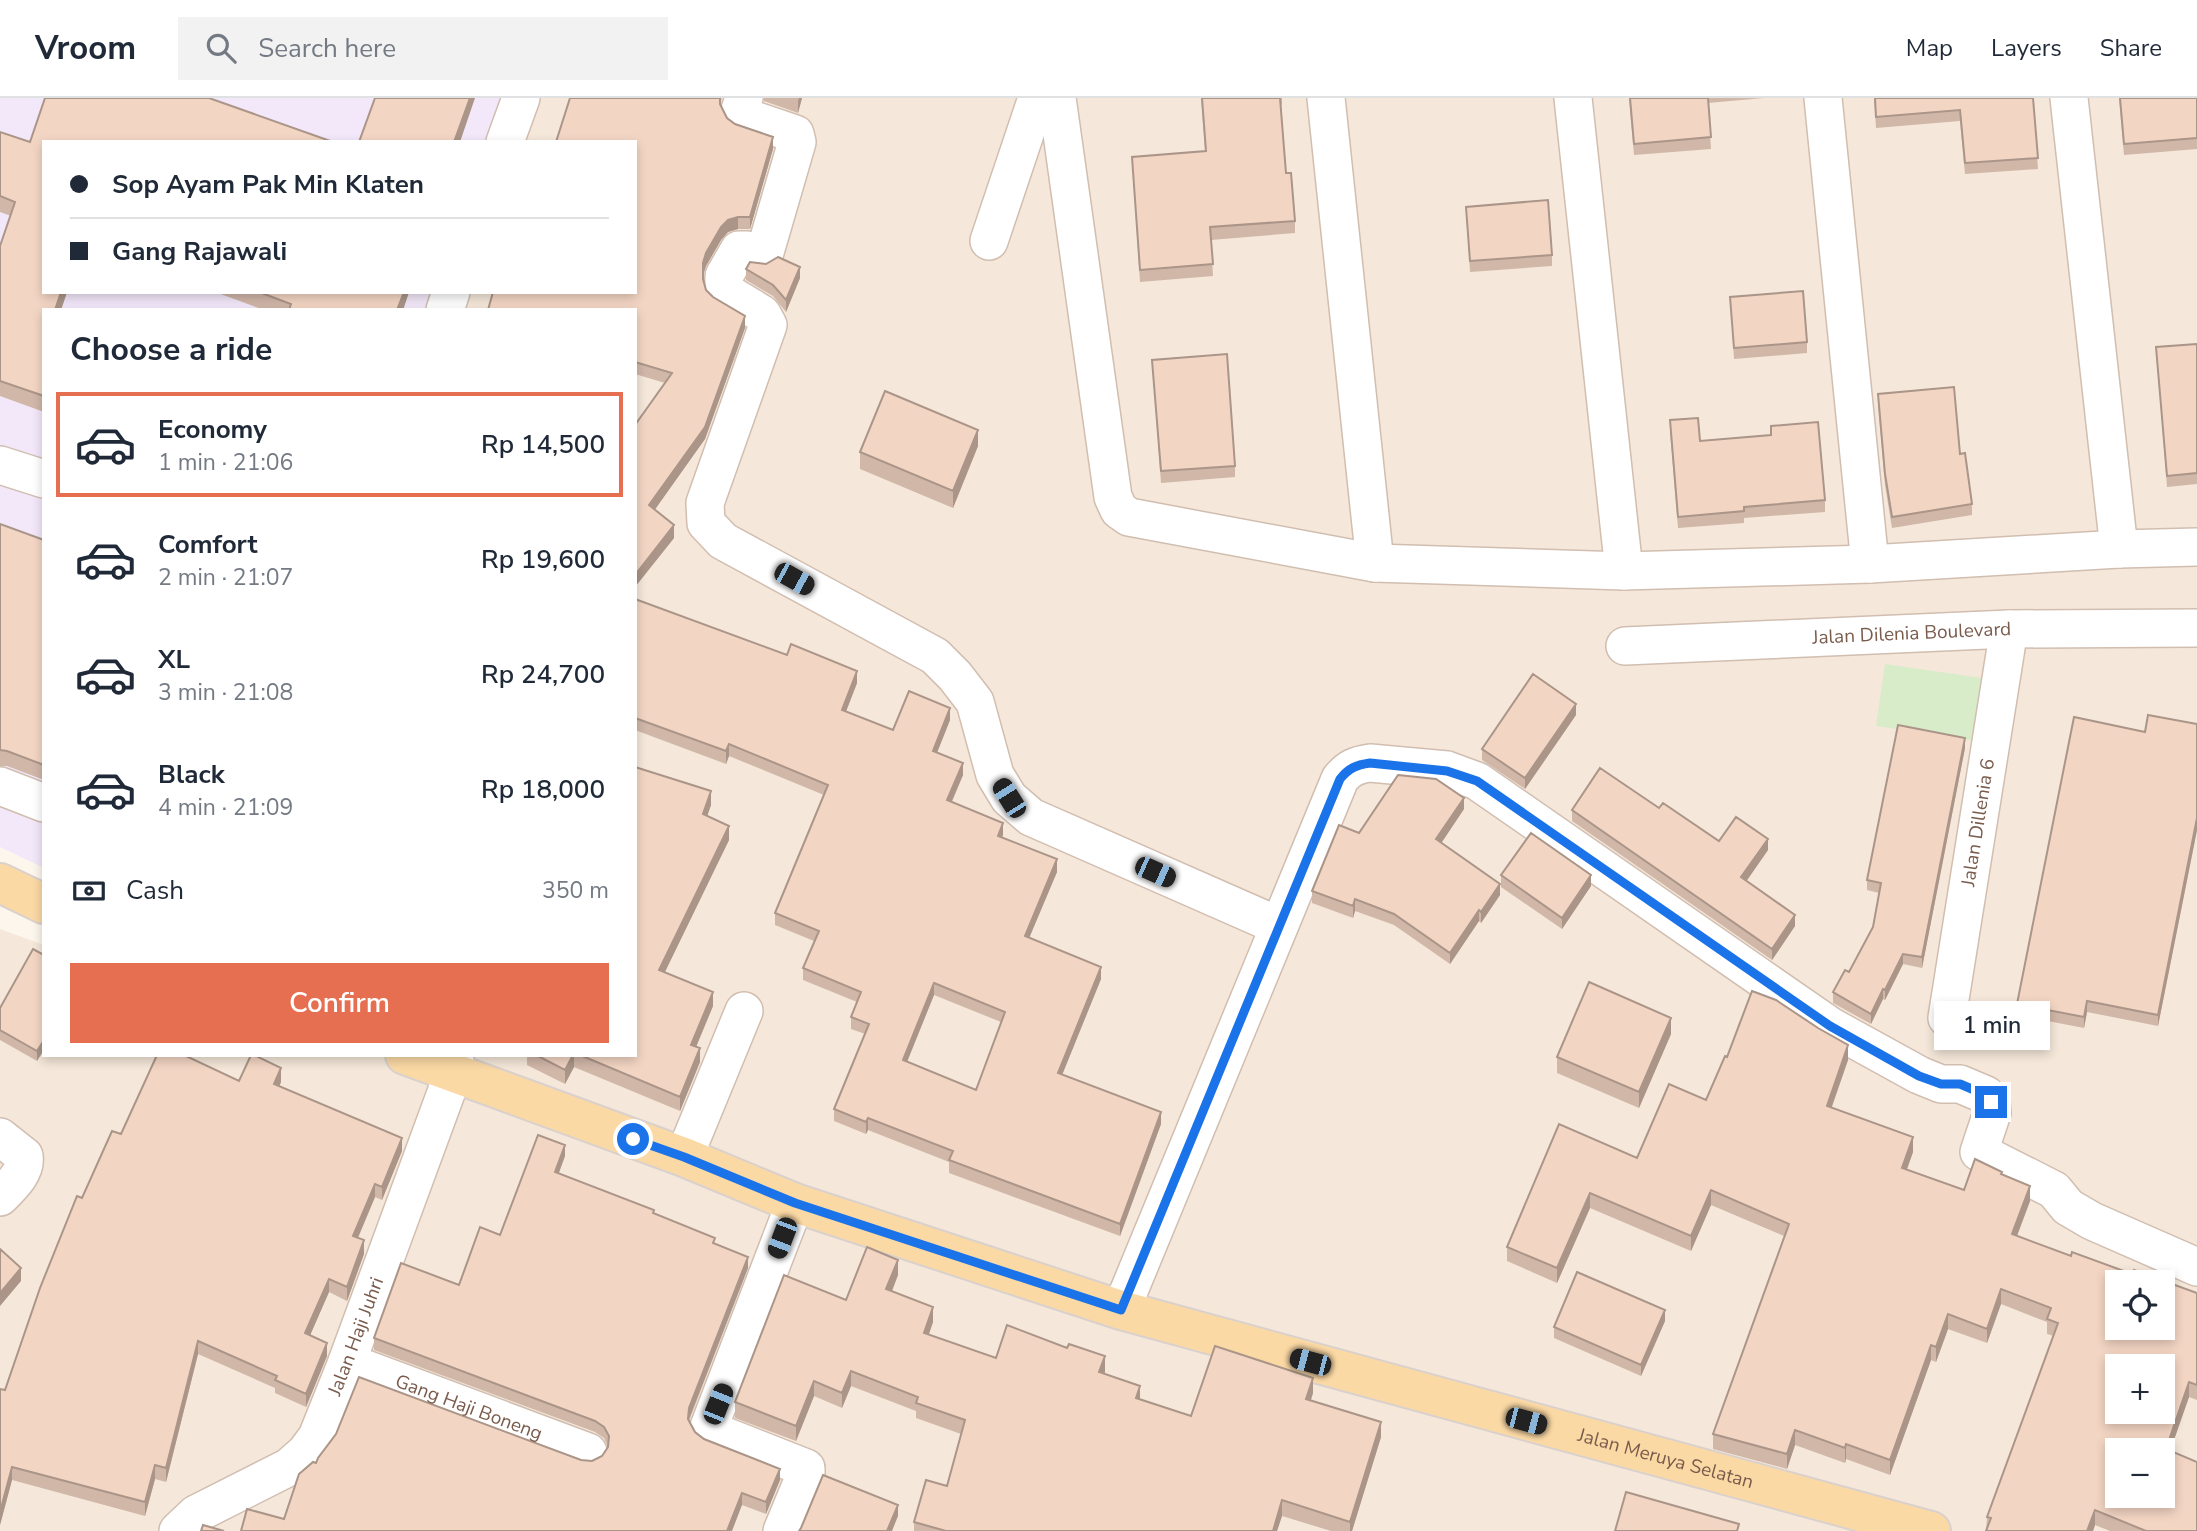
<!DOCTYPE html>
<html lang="en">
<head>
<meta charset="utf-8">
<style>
  body { margin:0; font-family:"Nunito Sans",sans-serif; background:#f2f2f3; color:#1f2937; height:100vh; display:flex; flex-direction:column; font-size:26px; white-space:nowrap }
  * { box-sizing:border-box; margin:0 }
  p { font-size:23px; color:#747a83 }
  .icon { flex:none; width:38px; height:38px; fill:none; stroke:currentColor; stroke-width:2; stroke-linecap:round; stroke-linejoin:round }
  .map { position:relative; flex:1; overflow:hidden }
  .drawer { position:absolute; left:42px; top:210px; width:595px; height:749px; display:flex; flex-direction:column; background:#fff; border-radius:0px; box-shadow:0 4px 10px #0003 }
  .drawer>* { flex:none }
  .hud { position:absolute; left:42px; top:42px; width:595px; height:154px; border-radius:0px; box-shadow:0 4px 10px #0003; display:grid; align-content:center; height:154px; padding:0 28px; background:#fff }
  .fabs { position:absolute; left:2105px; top:1172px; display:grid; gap:14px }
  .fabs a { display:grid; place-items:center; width:70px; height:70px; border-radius:0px; background:#fff; box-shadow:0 4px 10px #0003; font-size:35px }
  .end { position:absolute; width:32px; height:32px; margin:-16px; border:9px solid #1a73e8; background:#fff; box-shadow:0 0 0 4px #fff }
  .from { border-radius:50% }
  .bubble { position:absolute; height:49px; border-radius:0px; background:#fff; box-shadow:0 4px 10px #0003; font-size:23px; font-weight:600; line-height:49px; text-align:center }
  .car { position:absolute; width:21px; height:42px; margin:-21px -10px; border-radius:9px; box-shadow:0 0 5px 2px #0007; background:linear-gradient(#222 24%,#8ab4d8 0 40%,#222 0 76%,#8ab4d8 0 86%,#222 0) }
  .hud b { display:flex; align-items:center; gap:24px; height:66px; font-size:26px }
  .hud b+b { border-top:2px solid #e0e1e3 }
  .hud i { width:18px; height:18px; background:#1f2937 }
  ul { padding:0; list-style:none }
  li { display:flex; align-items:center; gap:21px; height:105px; margin:0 14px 10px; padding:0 14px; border:4px solid transparent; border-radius:0px }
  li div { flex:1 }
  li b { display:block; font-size:26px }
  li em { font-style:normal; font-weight:600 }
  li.on { border-color:#e76f51 }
  li>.icon { width:63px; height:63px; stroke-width:1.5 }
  h2 { padding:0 28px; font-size:32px; line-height:84px }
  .pay { display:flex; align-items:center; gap:18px; height:77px; padding:0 28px; font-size:26px }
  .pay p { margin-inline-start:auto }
  .primary-button { display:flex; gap:14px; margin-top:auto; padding:14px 28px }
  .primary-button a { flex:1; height:80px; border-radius:0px; background:#e76f51; color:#fff; font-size:28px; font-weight:600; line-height:80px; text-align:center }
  header { display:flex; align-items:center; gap:42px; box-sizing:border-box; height:98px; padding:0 35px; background:#fff; border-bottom:2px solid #e0e1e3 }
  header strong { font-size:33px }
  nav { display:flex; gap:38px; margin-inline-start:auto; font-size:24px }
  .search { width:490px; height:63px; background:#f2f2f3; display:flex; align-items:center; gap:18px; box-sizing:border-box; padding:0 24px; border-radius:0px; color:#747a83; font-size:26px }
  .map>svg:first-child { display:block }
</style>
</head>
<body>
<header>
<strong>Vroom</strong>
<div class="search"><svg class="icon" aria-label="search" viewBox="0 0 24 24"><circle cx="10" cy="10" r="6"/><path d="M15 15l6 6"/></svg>Search here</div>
<nav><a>Map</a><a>Layers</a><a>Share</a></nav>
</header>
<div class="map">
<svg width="2197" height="1433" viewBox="0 0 2197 1433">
  <rect width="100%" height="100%" fill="#fdf6ec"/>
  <path fill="#f5e8da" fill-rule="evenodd" d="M530,0H2197V1433H0V831L44,847V957H635V212H456L462,194H635V44H515ZM2118,1185H2163V1230H2118ZM2118,1269H2163V1314H2118ZM2118,1353H2163V1398H2118Z"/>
  <path fill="#f3e8fa" d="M0,0H517L501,44H44V194H448L442,212H44V770L0,749Z"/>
  <path fill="#d8ecc9" d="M1885,566L1996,582L1986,644L1876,628Z"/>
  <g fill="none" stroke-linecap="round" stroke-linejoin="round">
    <defs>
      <g id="minor">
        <path d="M744,0L740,12L742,18L795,36L797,44L765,154L762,157L747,152H739L724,178V193L762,216L768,227L705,405L706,425L723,443L935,558L955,578L975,604L995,677L1009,700L1031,719L1279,828"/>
        <path d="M1057,0L1113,399L1119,412L1129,419L1375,465L1624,473L1870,466L2119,451L2197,449"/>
        <path d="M1326,0L1375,465"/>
        <path d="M1573,0L1624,473"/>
        <path d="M1823,0L1870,466"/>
        <path d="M2069,0L2119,451"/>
        <path d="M505,44L521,0"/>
        <path d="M989,143L1037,0"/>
        <path d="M445,212L451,194"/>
        <path d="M0,367L44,381"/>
        <path id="s1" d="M1625,548L2009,531L2197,530"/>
        <path d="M0,688L44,705"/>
        <path id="s2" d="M1947,920L2009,531"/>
        <path d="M0,1039L24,1058C27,1074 10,1089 0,1099"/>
        <path d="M684,1059L744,913"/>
        <path d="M1121,1212L1340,681C1349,670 1356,667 1370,665L1447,672L1477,683L1830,928L1919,977L1941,986H1960L1986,997L1991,1004L1992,1015L1979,1054L2054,1092L2068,1109L2092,1123L2197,1169"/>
        <path id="s3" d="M347,1264L588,1354"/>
        <path id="s4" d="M178,1433L196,1416L289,1369L305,1355L317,1339L347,1264L453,976L455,957"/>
        <path d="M782,1433L806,1375V1370L712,1333L709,1329L795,1105"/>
      </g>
      <g id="major">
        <path d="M0,785L44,806"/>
        <path id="s5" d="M405,957L684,1059L795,1105L1121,1212L1931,1433"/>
      </g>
    </defs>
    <use href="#minor" stroke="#d1beb0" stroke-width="40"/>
    <use href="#major" stroke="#dad1cd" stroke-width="42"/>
    <use href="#minor" stroke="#fff" stroke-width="37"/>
    <use href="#major" stroke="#fbd9a5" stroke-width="38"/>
  </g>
  <path fill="#d1b7a8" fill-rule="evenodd" d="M722,0L720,6L727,20L773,51L750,131H738L728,134L721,142L706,168L703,177L706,192L745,230L705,341L654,412L674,440L635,489L665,285L635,276V212L512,195Z
    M764,0H802L798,15L764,3Z
    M1201,0H1282V7H1281L1286,75L1295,123V135L1211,142L1213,178L1140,184L1132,59L1205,53Z
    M1629,0H1764L1708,5L1711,51L1634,57Z
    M1874,0H2033L2038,71L1965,76L1960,23L1876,30Z
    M2119,0H2197V51L2124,57Z
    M0,34L30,44H44L67,194L61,212H44V314L0,298V148L11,118L0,114Z
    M1466,109L1552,157V168L1470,174Z
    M746,171L800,180L786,214L773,198L746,182Z
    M215,194H409L403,212H264Z
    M1730,199L1807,244V255L1734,261Z
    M2197,246V386L2167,389L2156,249Z
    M1152,262L1235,368V379L1161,385Z
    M1878,296L1960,356L1972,406V417L1892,430L1885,387L1878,307Z
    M1670,322L1700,343L1771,337V328L1825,402V414L1744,420V425L1678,430L1670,333Z
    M978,348L953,410L860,371V354Z
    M0,426L44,442V682L7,668H0Z
    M635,501L857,585L846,613L893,632L950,622L937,654L963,677L952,704L1003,737L1002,739L1057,774L1029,839L1101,881L1062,977L1161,1026L1120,1138L949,1075V1064L868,1032L866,1036L834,1023V1011L865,936L851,931V919L857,904L803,882V870L814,843L775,827V815L824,697L729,658L726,666L635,632ZM934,897L1001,924L976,992L907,963Z
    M1576,617L1525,691L1482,662V651Z
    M2197,626V732L2158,928L2087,914L2084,930L2017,917V906L2145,634Z
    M1965,650L1922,870L1903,866L1885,902L1883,901L1871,926L1833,905V894L1849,874L1873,829L1879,795L1867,792V782Z
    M635,669L711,707L707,718L729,742L665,874L713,908L696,949L700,964L680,1013L574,969L565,986L527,967V957H635Z
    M1659,710L1719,743L1768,752L1746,783L1795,828L1772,862L1572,723V712Z
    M1464,711L1441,745L1500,797L1481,825L1479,823L1450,866L1394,827L1355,813L1353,820L1312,805V793Z
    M1501,777L1591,788L1562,831L1501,789Z
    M44,857L37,963L0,942V910Z
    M1671,936L1639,1010L1557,975V959Z
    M1727,959L1848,962L1832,1009L1913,1054L1907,1071L1964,1092L2002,1076L2030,1103L2017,1138L2071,1158L2197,1195V1302L2189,1299L2170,1352L2197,1433H2110L2095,1427L2093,1433H1986L1987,1419L2054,1238L2047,1236V1224L2001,1206L1987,1245L1948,1231L1936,1264L1931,1262L1890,1377L1846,1361L1845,1365L1795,1347L1787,1371L1713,1351V1336L1784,1138L1711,1107L1691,1153L1590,1110L1557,1185L1507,1163V1149L1637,1060L1706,1002Z
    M239,983L281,984L279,989L402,1053L382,1102L375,1099L358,1140L364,1156L347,1203L329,1194L310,1237L327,1258L306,1309L275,1295V1290L198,1256L166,1384L155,1381L145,1418L12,1382L0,1427V1291L5,1292L82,1100L121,1036Z
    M565,1058L559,1075L654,1115L715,1146L748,1170L689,1323L695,1334L704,1341L780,1382L766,1416L742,1407L284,1421L316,1365L581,1362L592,1363L602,1358L608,1349L604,1340L595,1334L374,1252V1240L459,1187Z
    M898,1177L892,1194L933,1224L929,1236L996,1260L1105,1274L1104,1275L1140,1301L1191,1318L1313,1295L1311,1302L1381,1339L1352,1433H1331L1282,1418L1277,1433H914V1424L947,1388L961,1336L916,1320V1313L851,1288L842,1310L814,1298L796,1343L735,1320V1304L846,1202Z
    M1665,1223L1641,1278L1554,1240V1229Z"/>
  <path fill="#aa9588" d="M470,0H475L460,44H454Z
    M799,0H802L798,15V3Z
    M773,39V51L750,131V119Z
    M738,119V131L728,134L721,142L706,168L703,177V165L706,155L721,129L728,122Z
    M800,169V180L786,214V202Z
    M61,194H67L61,212H55Z
    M404,194H409L403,212H397Z
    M745,218V230L705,341L649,420V407Z
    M978,332V348L953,410V393Z
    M674,427V440L635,489V477Z
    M857,573V585L842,624V612Z
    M1576,606V617L1525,691V680Z
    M950,610V622L933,665V653Z
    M1965,640V650L1922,870V859Z
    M729,646V658L726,666V653Z
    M963,665V677L947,714V702Z
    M711,693V707L703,730V716Z
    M1464,700V711L1436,753V741Z
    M2197,720V732L2158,928V917Z
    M1003,725V737L998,750V738Z
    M729,728V742L659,886V872Z
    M1768,741V752L1741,791V779Z
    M1057,761V774L1025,850V838Z
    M1591,777V788L1562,831V820Z
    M1500,786V797L1481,825V814Z
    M1355,801V813L1353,820V808Z
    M1479,812V823L1450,866V855Z
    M1795,817V828L1772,862V851Z
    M1903,856V866L1885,902V892Z
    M1101,869V881L1058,987V975Z
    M934,885V897L903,974V962Z
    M1883,891V901L1871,926V916Z
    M713,894V908L691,961V947Z
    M2087,903V914L2084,930V919Z
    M1671,920V936L1639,1010V994Z
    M44,942V952L37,963V953Z
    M1848,947V962L1827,1022V1008Z
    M700,950V964L680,1013V999Z
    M573,957H574V969L565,986V972Z
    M281,970V984L274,1000V986Z
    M1161,1014V1026L1120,1138V1126Z
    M868,1020V1032L866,1036V1024Z
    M1913,1039V1054L1902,1085V1070Z
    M402,1040V1053L382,1102V1089Z
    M565,1047V1058L555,1085V1074Z
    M375,1086V1099L353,1151V1138Z
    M2030,1088V1103L2012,1151V1136Z
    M1711,1092V1107L1691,1153V1138Z
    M1590,1095V1110L1557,1185V1170Z
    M364,1142V1156L347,1203V1189Z
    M748,1159V1170L689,1321L688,1333L689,1310Z
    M898,1162V1177L886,1207V1191Z
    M21,1170V1183L0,1208V1195Z
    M329,1181V1194L305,1249V1235Z
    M2001,1191V1206L1987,1245V1231Z
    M933,1209V1224L924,1250V1235Z
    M1665,1212V1223L1641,1278V1267Z
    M1948,1216V1231L1936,1264V1249Z
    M198,1243V1256L166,1384V1370Z
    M327,1245V1258L306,1309V1296Z
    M1931,1247V1262L1890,1377V1362Z
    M1105,1258V1274L1099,1289V1274Z
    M851,1273V1288L842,1310V1295Z
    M1313,1280V1295L1306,1316V1301Z
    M814,1283V1298L796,1343V1328Z
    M2189,1284V1299L2166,1365V1351Z
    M1140,1288V1303L1136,1300Z
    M1381,1324V1339L1352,1433H1350V1424Z
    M1795,1332V1347L1787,1371V1356Z
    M1846,1346V1361L1845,1365V1350Z
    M155,1367V1381L145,1418V1404Z
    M12,1369V1382L0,1427V1414Z
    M780,1371V1382L766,1416V1404Z
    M742,1395V1407L732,1433H727Z
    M1282,1402V1418L1277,1433H1273Z
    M898,1407V1418L892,1433H887Z
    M2095,1412V1427L2093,1433H2087Z"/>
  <path fill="#f3d5c3" stroke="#aa9588" stroke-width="2" fill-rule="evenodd" d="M45,0H209L333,44H44V194H61L55,212H44V298L0,283V148L15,104L0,98V34L30,44Z
    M375,0H470L454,44H359Z
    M570,0H720V6L727,20L735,26L773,39L750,119H738L728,122L721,129L706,155L703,165V181L706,192L713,199L745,218L705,329L649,407L674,427L635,477V327L672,275L635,264V212H488L493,194H635V44H556Z
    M1202,0H1280L1286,75H1291L1295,123L1210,129L1213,166L1140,172L1132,59L1206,53Z
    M1630,0H1708L1711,39L1634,46Z
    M1875,0H2033L2038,60L1965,65L1960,12L1876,19Z
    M2120,0H2197V40L2124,46Z
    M1548,102L1552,157L1470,163L1466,109Z
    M778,159L800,169L786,202L773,187L746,171L750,164L766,166Z
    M1803,193L1807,244L1734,250L1730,199Z
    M259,194H404L397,212H289L291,206Z
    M2197,246V375L2167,378L2156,249Z
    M1227,256L1235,368L1161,373L1152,262Z
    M1954,289L1960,356L1965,355L1972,406L1892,419L1885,376L1878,296Z
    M885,293L978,332L953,393L860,354Z
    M1698,320L1700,343L1771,337V328L1818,324L1825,402L1744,409V413L1678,419L1670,322Z
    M0,426L44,442V667L7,653L0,652Z
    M635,501L787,557L791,546L857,573L842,612L893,632L909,593L950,610L933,653L963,665L947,702L1003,725L998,738L1057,761L1025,838L1101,869L1058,975L1161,1014L1120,1126L949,1062L953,1053L868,1020L866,1024L834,1011L869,926L851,919L861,894L803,870L819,833L775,815L828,687L729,646L726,653L635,620ZM934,885L1005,914L976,992L903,962Z
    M1533,576L1576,606L1525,680L1482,651Z
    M2148,617L2197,626V720L2158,917L2087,903L2084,919L2017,906L2074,619L2145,634Z
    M1898,627L1965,640L1922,859L1903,856L1885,892L1883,891L1871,916L1833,894L1845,872L1849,874L1873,829L1881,785L1867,782Z
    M635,669L711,693L703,716L729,728L659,872L713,894L691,947L700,950L680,999L580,957H635Z
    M1600,670L1659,710L1663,705L1719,743L1736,719L1768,741L1741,779L1795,817L1772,851L1572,712Z
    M1398,677L1436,681L1464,700L1436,741L1500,786L1481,814L1479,812L1450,855L1394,816L1355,801L1353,808L1312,793L1339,727L1359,735Z
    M1531,735L1591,777L1562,820L1501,777Z
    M33,851L44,857V942L37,953L0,932V910Z
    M1589,884L1671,920L1639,994L1557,959Z
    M1752,893L1776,902L1818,930L1848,947L1827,1008L1913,1039L1902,1070L1964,1092L1975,1061L2002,1074L2001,1076L2030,1088L2012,1136L2071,1158L2072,1154L2132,1176L2134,1172L2197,1195V1287L2189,1284L2166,1351L2197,1364V1433H2146L2095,1412L2087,1433H1986L1991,1420L1987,1419L2058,1225L2047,1221L2051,1210L2001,1191L1987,1231L1948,1216L1936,1249L1931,1247L1890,1362L1846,1346L1845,1350L1795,1332L1787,1356L1713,1336L1789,1126L1711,1092L1691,1138L1590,1095L1557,1170L1507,1149L1559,1026L1637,1060L1669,986L1706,1002L1725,958L1727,959ZM2118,1185H2163V1230H2118ZM2118,1269H2163V1314H2118ZM2118,1353H2163V1398H2118Z
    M157,957H184L239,983L251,957H254L281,970L274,986L402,1040L382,1089L375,1086L353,1138L364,1142L347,1189L329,1181L305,1235L327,1245L306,1296L275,1282L277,1278L198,1243L166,1370L155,1367L145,1404L12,1369L0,1414V1291L5,1292L40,1190L77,1098L82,1100L112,1033L121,1036Z
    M536,957H573L565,972Z
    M538,1037L565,1047L555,1074L654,1112L653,1115L715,1140L713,1145L748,1159L689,1310L688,1321L695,1334L704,1341L780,1371L766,1404L742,1395L727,1433H241L247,1411L284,1421L299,1376L313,1364L316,1365L318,1360L336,1336L359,1279L581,1362L592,1363L602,1358L608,1349L609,1338L604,1329L595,1323L374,1240L401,1165L459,1187L480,1129L500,1137Z
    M867,1149L898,1162L886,1191L933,1209L924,1235L996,1260L1007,1227L1067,1250L1069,1246L1105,1258L1099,1274L1140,1288L1136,1300L1191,1318L1215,1248L1313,1280L1306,1301L1381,1324L1350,1424L1282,1402L1273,1433H946L914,1424L926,1382L947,1388L965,1322L916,1305L918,1299L851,1273L842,1295L814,1283L796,1328L735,1304L784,1177L846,1202Z
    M0,1151L21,1170L0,1195Z
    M1577,1174L1665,1212L1641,1267L1554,1229Z
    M823,1377L898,1407L887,1433H799L801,1430Z
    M1626,1394L1739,1426L1737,1433H1615Z
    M203,1427L224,1433H201Z"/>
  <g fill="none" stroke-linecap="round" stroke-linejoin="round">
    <path stroke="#1a73e8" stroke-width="9" d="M633,1041L684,1059L795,1105L1121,1212L1340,681C1349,670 1356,667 1370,665L1447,673L1477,683L1830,928L1919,978L1941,986H1960L1986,997L1991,1004"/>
  </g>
  <g text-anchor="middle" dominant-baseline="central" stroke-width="6" stroke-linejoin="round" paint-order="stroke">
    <g font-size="19" fill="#7a5c4d" stroke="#fffaf3">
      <text stroke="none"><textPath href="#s1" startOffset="287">Jalan Dilenia Boulevard</textPath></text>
      <text stroke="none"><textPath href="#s2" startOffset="198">Jalan Dillenia 6</textPath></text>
      <text stroke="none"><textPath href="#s4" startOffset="278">Jalan Haji Juhri</textPath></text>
      <text stroke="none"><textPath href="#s3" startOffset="130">Gang Haji Boneng</textPath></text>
      <text stroke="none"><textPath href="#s5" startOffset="1325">Jalan Meruya Selatan</textPath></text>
    </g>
  </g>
</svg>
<div class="fabs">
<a><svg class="icon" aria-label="locate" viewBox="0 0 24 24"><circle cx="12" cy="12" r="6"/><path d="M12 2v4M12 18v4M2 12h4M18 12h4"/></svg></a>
<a>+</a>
<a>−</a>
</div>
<i class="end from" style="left:633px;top:1041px"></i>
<i class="end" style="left:1991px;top:1004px"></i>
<div class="bubble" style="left:1934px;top:903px;width:116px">1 min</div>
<i class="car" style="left:794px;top:481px;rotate:119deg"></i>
<i class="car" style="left:1009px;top:700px;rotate:328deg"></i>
<i class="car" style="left:1155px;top:774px;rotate:114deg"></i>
<i class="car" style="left:782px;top:1140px;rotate:201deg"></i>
<i class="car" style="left:1310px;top:1264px;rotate:285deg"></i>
<i class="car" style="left:718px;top:1306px;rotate:22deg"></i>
<i class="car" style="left:1526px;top:1323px;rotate:105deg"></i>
<div class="hud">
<b><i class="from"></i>Sop Ayam Pak Min Klaten</b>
<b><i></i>Gang Rajawali</b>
</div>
<section class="drawer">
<h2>Choose a ride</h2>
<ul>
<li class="on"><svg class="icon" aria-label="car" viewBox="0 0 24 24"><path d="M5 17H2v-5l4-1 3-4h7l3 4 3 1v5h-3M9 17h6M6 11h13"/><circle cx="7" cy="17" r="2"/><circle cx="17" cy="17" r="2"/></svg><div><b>Economy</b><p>1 min · 21:06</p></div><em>Rp 14,500</em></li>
<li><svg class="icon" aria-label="car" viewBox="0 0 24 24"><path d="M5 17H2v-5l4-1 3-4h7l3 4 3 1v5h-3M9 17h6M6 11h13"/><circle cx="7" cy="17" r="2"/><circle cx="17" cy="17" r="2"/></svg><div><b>Comfort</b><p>2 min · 21:07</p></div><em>Rp 19,600</em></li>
<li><svg class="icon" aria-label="car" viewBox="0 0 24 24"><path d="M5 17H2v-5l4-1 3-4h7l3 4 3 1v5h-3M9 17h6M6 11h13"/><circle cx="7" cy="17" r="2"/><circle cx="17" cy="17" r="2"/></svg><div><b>XL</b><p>3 min · 21:08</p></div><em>Rp 24,700</em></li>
<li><svg class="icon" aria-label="car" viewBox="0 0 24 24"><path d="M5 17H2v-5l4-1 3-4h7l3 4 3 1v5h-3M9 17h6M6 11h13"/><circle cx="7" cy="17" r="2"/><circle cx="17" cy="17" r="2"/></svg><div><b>Black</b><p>4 min · 21:09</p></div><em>Rp 18,000</em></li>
</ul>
<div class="pay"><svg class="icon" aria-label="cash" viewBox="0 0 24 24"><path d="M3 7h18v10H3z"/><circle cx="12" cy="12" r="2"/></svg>Cash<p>350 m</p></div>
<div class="primary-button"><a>Confirm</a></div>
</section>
</div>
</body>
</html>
